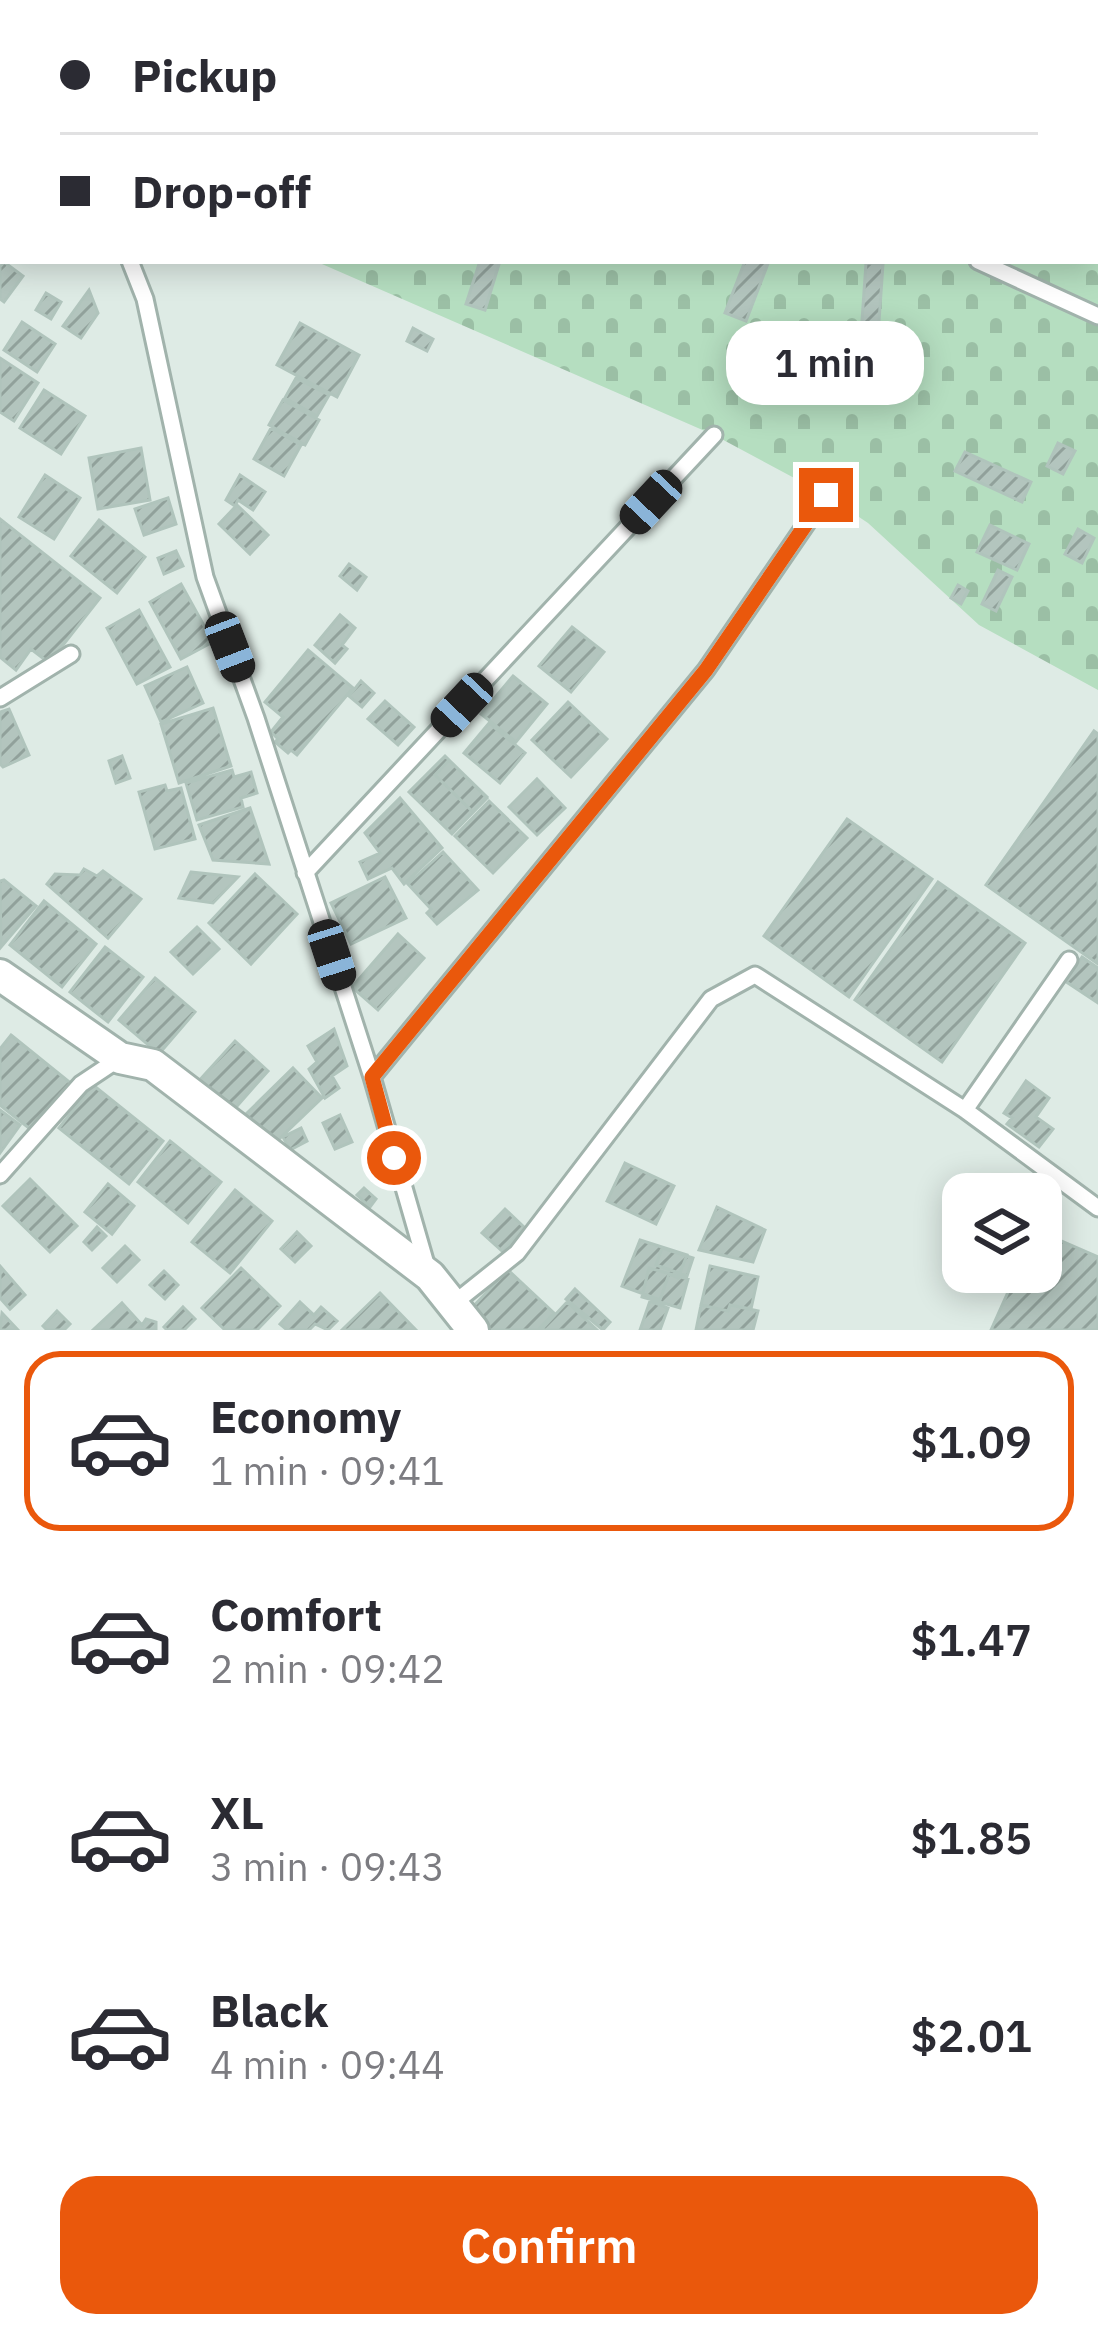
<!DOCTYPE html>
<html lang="en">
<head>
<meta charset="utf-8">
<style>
  body { margin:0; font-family:"IBM Plex Sans",sans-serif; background:#f2f2f3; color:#2b2b33; height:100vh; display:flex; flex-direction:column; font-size:45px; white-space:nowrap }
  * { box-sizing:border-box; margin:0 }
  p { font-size:39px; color:#7c7c81 }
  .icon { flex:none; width:66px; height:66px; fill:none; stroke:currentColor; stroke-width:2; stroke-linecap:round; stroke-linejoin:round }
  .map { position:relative; height:1330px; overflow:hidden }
  .panel { display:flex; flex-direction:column; background:#fff; flex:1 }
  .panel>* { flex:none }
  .banner { position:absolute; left:0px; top:0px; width:1098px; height:264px; box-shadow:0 6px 30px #0003; display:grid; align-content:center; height:264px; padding:0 60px; background:#fff }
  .fabs { position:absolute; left:942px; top:1173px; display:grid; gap:24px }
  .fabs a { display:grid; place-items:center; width:120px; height:120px; border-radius:24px; background:#fff; box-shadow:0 6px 30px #0003; font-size:60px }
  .end { position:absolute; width:54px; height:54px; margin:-27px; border:15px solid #ea580c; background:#fff; box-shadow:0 0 0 6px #fff }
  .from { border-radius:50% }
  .bubble { position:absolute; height:84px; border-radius:36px; background:#fff; box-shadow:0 6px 30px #0003; font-size:39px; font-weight:600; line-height:84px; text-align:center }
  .car { position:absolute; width:36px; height:72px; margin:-36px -18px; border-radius:15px; box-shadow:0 0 9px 3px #0007; background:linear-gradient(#222 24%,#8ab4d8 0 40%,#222 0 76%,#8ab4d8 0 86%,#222 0) }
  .banner b { display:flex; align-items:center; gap:42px; height:114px; font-size:45px }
  .banner b+b { border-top:3px solid #e1e1e2 }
  .banner i { width:30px; height:30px; background:#2b2b33 }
  ul { padding:21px 0 0; list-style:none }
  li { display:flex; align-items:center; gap:36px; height:180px; margin:0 24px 18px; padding:0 36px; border:6px solid transparent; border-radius:36px }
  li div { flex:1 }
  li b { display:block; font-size:45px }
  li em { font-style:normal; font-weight:600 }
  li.active { border-color:#ea580c }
  li>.icon { width:108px; height:108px; stroke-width:1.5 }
  .cta { display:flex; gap:24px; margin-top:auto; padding:24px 60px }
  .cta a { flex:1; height:138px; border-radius:36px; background:#ea580c; color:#fff; font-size:48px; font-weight:600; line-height:138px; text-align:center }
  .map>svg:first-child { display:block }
</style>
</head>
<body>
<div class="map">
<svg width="1098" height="1330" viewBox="0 0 1098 1330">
  <defs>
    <pattern id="cemetery-stones" width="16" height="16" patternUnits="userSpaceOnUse" patternTransform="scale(3)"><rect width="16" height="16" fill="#b5dec0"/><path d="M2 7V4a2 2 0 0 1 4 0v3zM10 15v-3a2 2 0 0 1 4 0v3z" fill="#9bbfa5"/></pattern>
    <pattern id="building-hatch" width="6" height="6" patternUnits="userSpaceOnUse" patternTransform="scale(3)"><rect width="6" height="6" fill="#b3c5be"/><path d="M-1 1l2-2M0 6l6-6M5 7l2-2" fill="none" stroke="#91a19b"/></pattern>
  </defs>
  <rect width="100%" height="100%" fill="#deebe5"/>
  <path fill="url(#cemetery-stones)" d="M97,0H1098V690L979,625L868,523L826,495L714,435L315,261H1095V3Z"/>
  <path fill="url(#building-hatch)" stroke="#b0c4bc" stroke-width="3" d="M480,261H500L485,310L466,304Z
    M745,261H769L746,321L725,313Z
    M4,262L23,276L4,302L0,299V267Z
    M866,263L883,264L878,336L861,335Z
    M89,290L98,313L81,338L63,326Z
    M46,293L61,302L51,319L36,310Z
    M22,322L55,344L37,372L4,350Z
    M300,323L359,355L337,397L277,365Z
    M413,328L433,339L427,351L407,341Z
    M0,358L38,383L14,421L0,412Z
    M296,378L329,395L317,416L285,398Z
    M44,390L85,416L61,454L20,428Z
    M283,400L319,420L305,445L269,425Z
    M271,428L301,445L284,476L254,459Z
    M1058,443L1075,451L1063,474L1047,466Z
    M141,448L150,500L98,509L89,458Z
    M965,452L1031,482L1022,502L955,471Z
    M45,475L80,498L54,539L19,517Z
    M240,475L265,492L253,510L238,500L235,506L226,500Z
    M168,498L176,524L144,535L135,509Z
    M237,505L268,535L250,554L219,524Z
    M0,519L100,598L49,663L31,649L16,670L0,657Z
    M99,520L145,557L117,593L71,556Z
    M990,525L1029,544L1017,570L977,552Z
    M1078,529L1094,538L1082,563L1065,554Z
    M176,551L183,566L164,574L158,558Z
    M349,564L366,577L357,590L340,576Z
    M998,570L1012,577L996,611L982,604Z
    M181,584L213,642L181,659L150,602Z
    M958,585L968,591L961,604L951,598Z
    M139,610L170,667L137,684L107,628Z
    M340,615L355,628L342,645L347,649L335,663L315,645Z
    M572,627L604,652L571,692L539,666Z
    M308,650L353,688L297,755L291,750L288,753L275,742L278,739L271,732L283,717L265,702Z
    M187,667L203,703L161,722L145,686Z
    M513,676L547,704L516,742L481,714Z
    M361,681L374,693L362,707L349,696Z
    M385,701L414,727L398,745L368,719Z
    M568,702L607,739L571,777L532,740Z
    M213,708L231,766L179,783L161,724Z
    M9,709L29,755L3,767L0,764V712Z
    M489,723L525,753L500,783L464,753Z
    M1094,731L1098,734V964L986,885Z
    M122,756L130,778L116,783L109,761Z
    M445,756L487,798L452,834L409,792Z
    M449,760L487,797L473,812L435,775Z
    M232,770L234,777L251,772L257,793L241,798L243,807L197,820L186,783Z
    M537,779L565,808L537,835L509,807Z
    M165,785L167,791L181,788L195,839L155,849L139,792Z
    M400,798L442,848L404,884L392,868L368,879L360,862L380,853L365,833Z
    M489,801L527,838L493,873L455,836Z
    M250,808L269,864L213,860L199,825Z
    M847,819L932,879L849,997L764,936Z
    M443,852L478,890L437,924L427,913L431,909L408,884Z
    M84,869L97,876L103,871L141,899L108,938L47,884L55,874L80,875Z
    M191,872L238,877L213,903L179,898Z
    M255,874L297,914L251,964L209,923Z
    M385,877L406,918L351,944L331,903Z
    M4,880L36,906L1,947L0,881Z
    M938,882L1025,943L942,1062L855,1000Z
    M44,901L96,944L62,987L10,945Z
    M197,927L219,949L193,974L171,952Z
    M398,934L424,958L378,1010L352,987Z
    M105,947L143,977L108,1022L70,992Z
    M1082,957L1098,968V1003L1065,981Z
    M155,978L195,1012L159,1054L119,1020Z
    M334,1029L347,1066L332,1076L339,1088L325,1098L309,1069L317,1062L308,1046Z
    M11,1035L73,1085L35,1133L0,1105V1049Z
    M235,1041L268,1071L230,1114L197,1083Z
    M293,1068L322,1098L274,1144L245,1115Z
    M1026,1081L1049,1098L1036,1117L1053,1129L1039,1147L1007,1124L1012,1118L1004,1113Z
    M93,1085L163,1141L129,1184L59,1128Z
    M0,1110L20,1125L0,1153Z
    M340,1115L352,1142L335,1149L323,1123Z
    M301,1128L307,1141L290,1150L283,1137Z
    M170,1141L221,1182L188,1223L138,1182Z
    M625,1163L674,1186L656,1224L607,1201Z
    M30,1179L77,1226L50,1252L3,1206Z
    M108,1184L134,1206L112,1234L85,1212Z
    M364,1188L376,1199L370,1207L357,1195Z
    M235,1190L272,1221L230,1273L192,1242Z
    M717,1207L765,1230L753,1262L699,1250Z
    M505,1209L525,1228L503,1252L482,1233Z
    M97,1227L106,1236L92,1250L84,1242Z
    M297,1232L311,1246L295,1262L281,1249Z
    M1041,1232L1098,1257V1330H991L1017,1272H1041Z
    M640,1240L687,1255L678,1278L669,1274L660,1300L622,1286Z
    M125,1246L139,1260L117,1282L103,1268Z
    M662,1248L693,1258L687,1276L656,1265Z
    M0,1266L25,1295L10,1309L0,1298Z
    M710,1266L758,1277L751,1309L730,1305L728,1311L701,1305Z
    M241,1268L280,1306L257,1330H225L202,1308Z
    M649,1268L688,1279L680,1308L642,1297Z
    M508,1270L554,1313L538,1330H485L467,1313Z
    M164,1271L178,1285L165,1299L150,1285Z
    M575,1289L610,1322L603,1330L566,1299Z
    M380,1293L416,1330H342Z
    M650,1301L668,1308L660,1330H640Z
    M300,1302L314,1315L321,1307L337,1321L328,1330L315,1324L309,1330H287L280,1324Z
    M567,1302L597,1330H541Z
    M122,1303L142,1325L146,1319L156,1322V1330H93Z
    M701,1305L728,1311L730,1305L758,1311L753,1330H696Z
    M183,1307L195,1319L184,1330H167L164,1327Z
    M57,1311L70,1324L64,1330H47L43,1326Z
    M2,1313L18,1330H0Z"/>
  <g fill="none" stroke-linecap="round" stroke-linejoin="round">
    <defs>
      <path id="service" d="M38,0L39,3
        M373,0L380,3
        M0,163L3,165
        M130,261L145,299L205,577L256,718L372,1077L426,1264
        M978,261L1098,316
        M0,698L71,654
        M305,873L714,435
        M372,1077L706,670L826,495
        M965,1110L1069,960
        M0,1175L81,1084L120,1058
        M453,1304L517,1253L711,999L755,975L965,1110L1098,1208"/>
      <path id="minor" d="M0,975L120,1058L153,1065L430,1276L473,1330"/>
    </defs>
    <use href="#service" stroke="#a1b3ac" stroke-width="21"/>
    <use href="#minor" stroke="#a1b3ac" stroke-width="36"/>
    <use href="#service" stroke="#fff" stroke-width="15"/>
    <use href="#minor" stroke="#fff" stroke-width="30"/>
  </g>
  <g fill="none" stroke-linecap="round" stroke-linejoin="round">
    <path stroke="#ea580c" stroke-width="15" d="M394,1158L372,1077L706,670L826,495"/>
  </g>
</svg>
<div class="fabs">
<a><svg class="icon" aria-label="layers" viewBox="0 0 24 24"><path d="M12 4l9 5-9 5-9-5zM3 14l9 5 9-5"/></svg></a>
</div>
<i class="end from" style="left:394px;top:1158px"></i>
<i class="end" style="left:826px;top:495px"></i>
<div class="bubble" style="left:726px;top:321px;width:198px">1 min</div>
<i class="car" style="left:651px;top:502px;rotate:223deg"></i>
<i class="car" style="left:230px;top:647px;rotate:159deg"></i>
<i class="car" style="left:462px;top:705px;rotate:223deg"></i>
<i class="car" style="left:332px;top:955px;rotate:162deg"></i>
<div class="banner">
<b><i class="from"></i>Pickup</b>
<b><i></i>Drop-off</b>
</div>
</div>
<section class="panel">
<ul>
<li class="active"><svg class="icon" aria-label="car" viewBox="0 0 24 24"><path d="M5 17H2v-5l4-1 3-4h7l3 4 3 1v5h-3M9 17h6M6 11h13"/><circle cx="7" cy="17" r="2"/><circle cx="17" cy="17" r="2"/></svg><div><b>Economy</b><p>1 min · 09:41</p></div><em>$1.09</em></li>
<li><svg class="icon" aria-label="car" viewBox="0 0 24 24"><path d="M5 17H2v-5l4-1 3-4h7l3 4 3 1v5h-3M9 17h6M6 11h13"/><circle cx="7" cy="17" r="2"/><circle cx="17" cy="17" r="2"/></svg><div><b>Comfort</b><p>2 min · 09:42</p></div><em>$1.47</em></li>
<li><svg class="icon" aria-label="car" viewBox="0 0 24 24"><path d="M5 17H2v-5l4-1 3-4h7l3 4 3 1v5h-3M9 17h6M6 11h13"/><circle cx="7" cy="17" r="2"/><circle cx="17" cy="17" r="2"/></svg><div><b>XL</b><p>3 min · 09:43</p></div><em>$1.85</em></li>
<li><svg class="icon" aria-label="car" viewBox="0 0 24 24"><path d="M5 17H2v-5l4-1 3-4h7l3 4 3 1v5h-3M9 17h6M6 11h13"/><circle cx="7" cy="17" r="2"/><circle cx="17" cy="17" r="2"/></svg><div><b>Black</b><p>4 min · 09:44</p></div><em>$2.01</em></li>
</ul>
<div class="cta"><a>Confirm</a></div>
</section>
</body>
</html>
